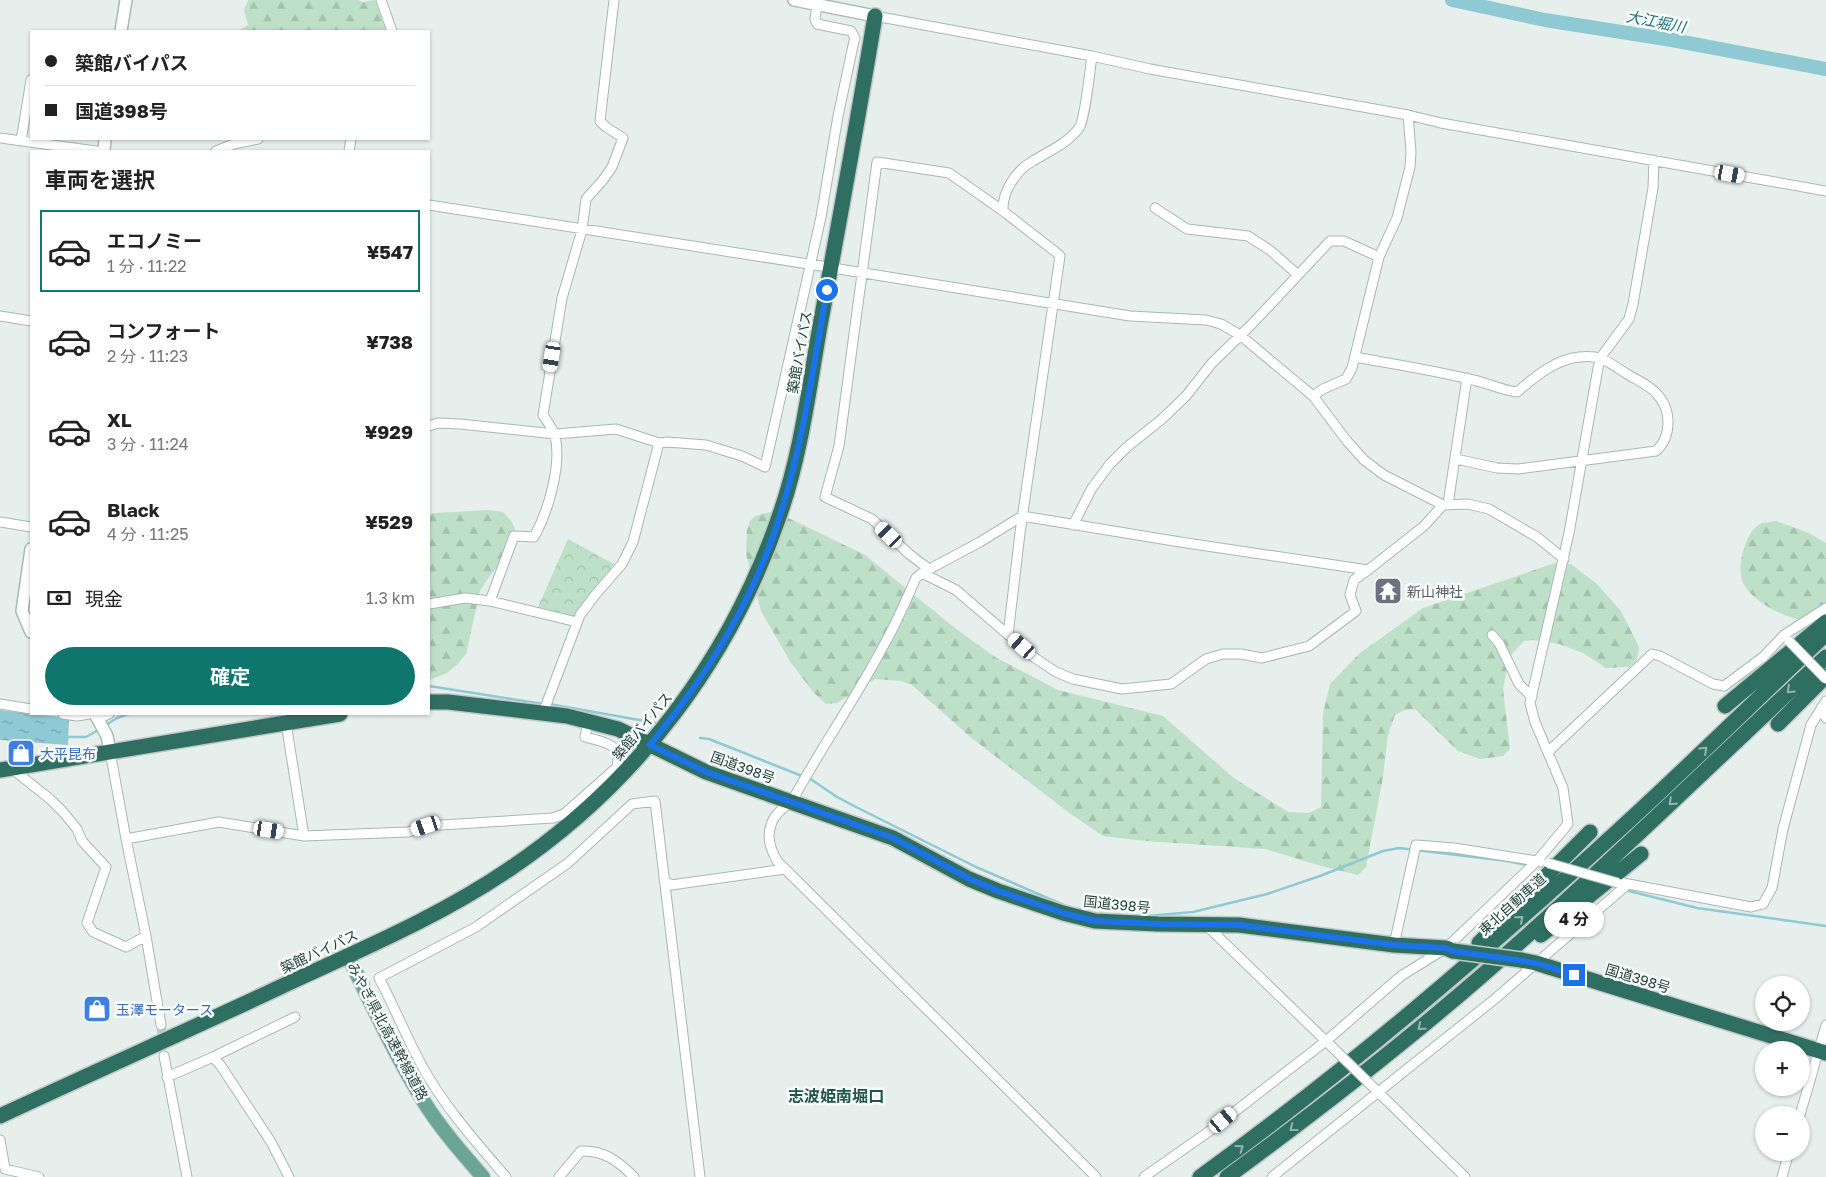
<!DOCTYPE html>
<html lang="ja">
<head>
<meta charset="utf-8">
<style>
  body { margin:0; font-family:"Golos Text","Noto Sans JP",sans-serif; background:#f2f2f2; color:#222; height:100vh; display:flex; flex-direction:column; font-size:19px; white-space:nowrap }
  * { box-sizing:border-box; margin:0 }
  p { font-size:16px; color:#767676 }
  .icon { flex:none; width:28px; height:28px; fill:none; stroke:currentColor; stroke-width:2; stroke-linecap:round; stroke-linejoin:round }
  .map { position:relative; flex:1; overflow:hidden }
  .side { position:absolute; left:30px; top:150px; width:400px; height:565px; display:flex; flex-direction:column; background:#fff; border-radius:0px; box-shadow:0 1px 4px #0004 }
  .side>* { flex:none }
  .banner { position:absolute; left:30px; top:30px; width:400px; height:110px; border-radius:0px; box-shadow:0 1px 4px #0004; display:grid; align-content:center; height:110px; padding:0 15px; background:#fff }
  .fabs { position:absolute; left:1755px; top:976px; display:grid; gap:10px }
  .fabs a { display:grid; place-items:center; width:55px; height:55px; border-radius:50%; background:#fff; box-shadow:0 1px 4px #0004; font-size:25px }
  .end { position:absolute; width:22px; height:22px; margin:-11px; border:6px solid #1a73e8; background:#fff; box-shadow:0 0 0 2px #fff }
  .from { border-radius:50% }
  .bubble { position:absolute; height:35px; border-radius:18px; background:#fff; box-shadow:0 1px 4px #0004; font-size:16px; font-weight:700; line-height:35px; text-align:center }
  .car { position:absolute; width:15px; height:30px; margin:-15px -8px; border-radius:6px; box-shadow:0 0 4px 1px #0007; background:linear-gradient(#fff 24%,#345 0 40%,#fff 0 76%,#345 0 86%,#fff 0) }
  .banner b { display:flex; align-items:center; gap:18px; height:48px; font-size:19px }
  .banner b+b { border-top:1px solid #e0e0e0 }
  .banner i { width:12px; height:12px; background:#222 }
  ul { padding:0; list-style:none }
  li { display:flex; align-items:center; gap:15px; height:82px; margin:0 10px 8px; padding:0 5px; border:2px solid transparent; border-radius:0px }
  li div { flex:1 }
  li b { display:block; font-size:19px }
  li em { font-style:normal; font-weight:700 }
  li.active { border-color:#0f766e }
  li>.icon { width:45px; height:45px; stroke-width:1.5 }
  h2 { padding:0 15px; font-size:22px; line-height:60px }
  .pay { display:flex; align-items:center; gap:12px; height:55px; padding:0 15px; font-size:19px }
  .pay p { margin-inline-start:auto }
  .button { display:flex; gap:10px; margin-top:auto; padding:10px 15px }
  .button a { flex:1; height:58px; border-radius:30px; background:#0f766e; color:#fff; font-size:20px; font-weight:700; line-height:58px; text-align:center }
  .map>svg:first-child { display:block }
</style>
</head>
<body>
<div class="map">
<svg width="1826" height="1177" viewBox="0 0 1826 1177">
  <defs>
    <pattern id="forest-firs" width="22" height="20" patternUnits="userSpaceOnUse" patternTransform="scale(1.25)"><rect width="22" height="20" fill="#bfe0c8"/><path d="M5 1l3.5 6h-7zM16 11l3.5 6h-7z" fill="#a4c1ad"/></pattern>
    <pattern id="park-crowns" width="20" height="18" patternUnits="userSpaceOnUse" patternTransform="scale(1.25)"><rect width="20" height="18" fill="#bfe0c8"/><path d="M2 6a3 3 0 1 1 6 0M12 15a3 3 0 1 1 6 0" fill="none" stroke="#a4c1ad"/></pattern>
    <pattern id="water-ripples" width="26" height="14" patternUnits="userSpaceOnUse" patternTransform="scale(1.25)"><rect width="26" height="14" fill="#8ec9d4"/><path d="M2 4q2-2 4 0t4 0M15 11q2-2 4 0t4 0" fill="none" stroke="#74a5ad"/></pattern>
  </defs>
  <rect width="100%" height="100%" fill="#e6efeb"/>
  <path fill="url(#forest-firs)" d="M248,0H358L363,2L375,0L386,31H241L240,30L248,25L244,10Z
    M490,510L503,512L512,522L518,537L507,556L489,577L480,591L466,654L458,664L447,673L429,680V515L434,513Z
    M774,511L865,555L955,628L995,657L1058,690L1163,716L1235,779L1288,812L1309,813L1321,807L1323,714L1330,684L1360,653L1423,608L1555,563L1571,564L1597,584L1621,611L1639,647L1637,660L1629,667L1606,668L1583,653L1559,644L1533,640L1524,641L1509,657L1503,689L1510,749L1503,756L1480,759L1458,751L1415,709L1405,710L1395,715L1388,735L1382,783L1366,867L1358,875L1321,866L1265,849L1145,841L1103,836L1068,812L969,736L912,685L901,681L875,679L837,703L826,704L814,693L791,663L761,611L746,554L747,530L750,521L755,516Z
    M1776,521L1809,533L1826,543V615C1823,616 1819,619 1816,620C1793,624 1753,603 1743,583C1736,568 1745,532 1760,524C1764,522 1771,522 1776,521Z"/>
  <path fill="url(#park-crowns)" d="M568,539L614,564L574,617L538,607Z"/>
  <path fill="url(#water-ripples)" d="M0,710L69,718L68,745L0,740Z"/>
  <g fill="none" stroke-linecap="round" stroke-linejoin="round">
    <path stroke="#8ec9d4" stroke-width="2.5" d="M429,686L543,704
      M549,704L656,723
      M104,726L117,718L128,714
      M65,737H86L100,729
      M700,738L709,739L812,780L837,797L856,807L976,867L1066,906
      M1625,890L1697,908L1826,926
      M1147,916L1193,912L1267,894L1320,876L1383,851L1399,848L1507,861L1528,865"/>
    <path stroke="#8ec9d4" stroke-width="14" d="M1452,0L1545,20L1672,40L1826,69"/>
    <path stroke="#bfccc8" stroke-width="9" stroke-dasharray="9 4.5" stroke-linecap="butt" d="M161,1025L164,1056"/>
    <defs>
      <path id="street" d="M381,0L392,31
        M875,16L1092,56L1150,69L1408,115L1441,123L1826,191
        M0,138L96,151
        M21,141L31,80
        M216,151L234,144L258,139
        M349,151L351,139
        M429,205L821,266
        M1155,208L1187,229L1248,236L1271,251L1298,275
        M1003,211C1002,192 1016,170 1033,161C1049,151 1067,144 1079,128C1085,120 1090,69 1092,56
        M839,269L1130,316L1206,320L1221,324L1240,335L1313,396L1347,441L1364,460L1384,475L1443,505L1468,504L1489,509L1537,537L1564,559
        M0,316L31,321
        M1355,357C1393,364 1432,370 1469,379C1486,382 1500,390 1517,392C1536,376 1554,360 1579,357C1602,354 1609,363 1627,374C1637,380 1649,385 1656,393C1672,409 1672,436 1656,451L1518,469L1497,468L1456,459
        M1313,396L1323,389L1346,379L1352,368L1379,257L1397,218L1410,167L1411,152L1408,115
        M429,426L438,423L460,424L555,434L616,429L659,443L667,442L706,445L742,456L765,467L821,217L838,116L854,41L855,38L851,31L817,24L815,19L817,5
        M1448,504L1467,378
        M0,522L31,527
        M1073,525L1092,488L1110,464L1127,447L1162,419L1186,396L1212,363L1252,324L1330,241H1344L1379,257
        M929,569L909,554L872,519L825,497L839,446L877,162L949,173L1003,211L1057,253L1060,256L1020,533L1008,635
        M922,573L956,590L1035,658L1056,672L1073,679L1122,689L1171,684L1206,659L1223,654H1241L1262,658L1309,646L1356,611L1350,595L1354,580L1368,570
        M490,601L514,536L534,537C548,512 562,465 555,436C553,429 547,421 543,415L562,298L582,230L586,199L603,180L612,167L623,138L606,127L600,121L614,0
        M429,604L465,598L490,601L577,622
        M1492,635L1499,643L1519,684L1532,697
        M0,704L31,709
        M1821,708L1826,718
        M543,713L580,615L596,594L622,564L633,542L659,443
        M63,714L77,716L89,714
        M98,719L109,714
        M286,723L304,836
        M110,751L126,839L146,936L161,1025
        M1549,751L1652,654L1660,656L1713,684L1724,686L1763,657L1784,635L1826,608
        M11,768L50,799L63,812L77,829L82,841L106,867L87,923L93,932L126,947L146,936
        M126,839L219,822L304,836L408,832L426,826L553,818L564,814L617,767C622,743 604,742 585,737L588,721
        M664,880L671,885L785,869
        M1623,883L1751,907L1763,904L1772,888L1783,829L1811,725L1826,701
        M1206,925L1330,1045
        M1394,945L1416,845L1454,848L1537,861L1568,824L1563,788L1535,722L1530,703L1569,533L1598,368L1601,357L1629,319L1633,304L1653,188L1654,160
        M164,1056L187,1177
        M213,1057L221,1066L271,1142L289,1177
        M167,1077L213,1057L295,1017
        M1375,1089L1465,1177
        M1800,1115L1826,1025
        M0,1140L5,1169L39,1177
        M506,1177C475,1141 443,1105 421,1064C406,1036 394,1006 379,978L476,927L568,863L632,804L655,801L700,1177
        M559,1177L581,1151C604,1150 618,1161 634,1177
        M1096,1177L777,861C770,848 766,836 772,822C777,809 790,806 796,794C824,743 858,695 885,643C897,622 906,600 916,578L922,573L980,542L1022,516L1180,542L1368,570L1424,526L1443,505
        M1144,1177L1211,1130L1326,1041L1401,976L1446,948L1537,861L1541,862
        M1272,1177L1496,998L1628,884
        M1782,1177L1789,1152"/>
      <path id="secondary" d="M794,0L875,16
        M121,31L126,0
        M104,151L105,139
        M31,549L22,611L31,632
        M95,714L107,736L110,751"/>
      <path id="primary" d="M348,956C372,1005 395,1055 424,1102C441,1129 462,1153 483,1177"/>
      <path id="highway" d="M429,702H448L567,716L618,729L706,772L893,838L969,879L998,891L1063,913L1095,921L1158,924L1239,925L1394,945L1446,948L1453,951
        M1725,706L1826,622
        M1778,724L1826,676
        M0,770L340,714
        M1541,935L1641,854
        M1479,943L1590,832
        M1521,960L1536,963L1826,1053
        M0,1116C98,1070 196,1027 293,981C367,947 444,914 511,868C638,782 731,658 780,514C801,454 809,388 820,326C839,223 858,119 875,16
        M1200,1177C1348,1070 1485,952 1620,829C1690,765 1757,699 1826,634
        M1227,1177C1313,1114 1397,1049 1478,979C1597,876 1710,765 1826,657"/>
    </defs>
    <use href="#street" stroke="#a8b8b2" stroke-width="11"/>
    <use href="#secondary" stroke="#a4bbb3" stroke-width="14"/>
    <use href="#primary" stroke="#c2cac8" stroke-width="16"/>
    <use href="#highway" stroke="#c2cac8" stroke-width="18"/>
    <use href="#street" stroke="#fff" stroke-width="9"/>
    <use href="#secondary" stroke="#fff" stroke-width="11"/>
    <use href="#primary" stroke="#6aa596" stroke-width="14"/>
    <use href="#highway" stroke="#2f6f62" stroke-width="15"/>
    <defs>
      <path id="street-bridge" d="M1789,641L1826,679
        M1548,863L1618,883
        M1331,1046L1375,1089"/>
      <path id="highway-bridge" d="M1453,951L1521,960"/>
    </defs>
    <use href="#street-bridge" stroke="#a8b8b2" stroke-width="11" stroke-linecap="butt"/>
    <use href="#highway-bridge" stroke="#c2cac8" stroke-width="18" stroke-linecap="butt"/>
    <use href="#street-bridge" stroke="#fff" stroke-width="9"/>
    <use href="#highway-bridge" stroke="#2f6f62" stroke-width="15"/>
  </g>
  <defs><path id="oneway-chevron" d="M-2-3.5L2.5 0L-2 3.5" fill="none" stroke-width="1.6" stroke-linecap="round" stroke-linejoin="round" transform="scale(1.25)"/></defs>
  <g stroke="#93b5ae">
    <use href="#oneway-chevron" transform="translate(1790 690) rotate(137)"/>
    <use href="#oneway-chevron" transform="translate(1704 750) rotate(-43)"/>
    <use href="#oneway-chevron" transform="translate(1672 802) rotate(136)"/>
    <use href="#oneway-chevron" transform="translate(1520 919) rotate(-41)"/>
    <use href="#oneway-chevron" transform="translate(1421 1027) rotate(141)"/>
    <use href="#oneway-chevron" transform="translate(1293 1128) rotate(142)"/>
    <use href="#oneway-chevron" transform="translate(1240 1148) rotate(-36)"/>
  </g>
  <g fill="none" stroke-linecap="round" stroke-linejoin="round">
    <path stroke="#1a73e8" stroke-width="6" d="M827,290C814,363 804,438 782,509C762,576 728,640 687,697C676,714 662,729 650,745L706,772L893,838L970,879L998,891L1063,913L1095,921L1158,924L1239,925L1394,945L1446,948L1453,951L1536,963L1574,975"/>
  </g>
  <defs>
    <symbol id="temple-square" viewBox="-11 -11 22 22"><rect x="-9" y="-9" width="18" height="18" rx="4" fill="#6b7280" stroke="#f7fbf9"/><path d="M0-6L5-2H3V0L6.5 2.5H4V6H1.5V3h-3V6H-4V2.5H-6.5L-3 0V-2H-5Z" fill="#fff"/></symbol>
    <symbol id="shop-square" viewBox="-11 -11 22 22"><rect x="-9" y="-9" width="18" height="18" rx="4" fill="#3f7fe0" stroke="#f7fbf9"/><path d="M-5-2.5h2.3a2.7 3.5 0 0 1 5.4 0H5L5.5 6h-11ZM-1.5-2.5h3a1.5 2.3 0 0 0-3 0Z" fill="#fff"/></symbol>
  </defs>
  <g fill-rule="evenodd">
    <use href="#temple-square" x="1372" y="575" width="32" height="32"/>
    <use href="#shop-square" x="5" y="737" width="32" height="32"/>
    <use href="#shop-square" x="81" y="993" width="32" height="32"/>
  </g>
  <g text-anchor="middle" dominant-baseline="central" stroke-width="5" stroke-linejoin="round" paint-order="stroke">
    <g font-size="14" fill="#24423a" stroke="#f7fbf9">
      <text transform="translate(799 352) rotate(-80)">築館バイパス</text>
      <text transform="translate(642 726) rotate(-50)">築館バイパス</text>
      <text transform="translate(743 767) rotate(20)">国道398号</text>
      <text transform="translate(1117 904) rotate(6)">国道398号</text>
      <text transform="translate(1512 904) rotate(-42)">東北自動車道</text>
      <text transform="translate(319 951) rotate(-25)">築館バイパス</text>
      <text transform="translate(1638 978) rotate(17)">国道398号</text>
      <text transform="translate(388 1031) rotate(62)">みやぎ県北高速幹線道路</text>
    </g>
    <g font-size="14" fill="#5b616d" stroke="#f7fbf9" text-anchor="start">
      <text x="1407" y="591">新山神社</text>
    </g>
    <g font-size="14" fill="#366cbe" stroke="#f7fbf9" text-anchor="start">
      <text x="40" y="753">大平昆布</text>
      <text x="116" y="1009">玉澤モータース</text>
    </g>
    <g font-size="15" font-style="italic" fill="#1c6f80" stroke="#f7fbf9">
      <text transform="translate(1656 21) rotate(11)">大江堀川</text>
    </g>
    <g font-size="16" font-weight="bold" fill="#1f5548" stroke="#f7fbf9">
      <text x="836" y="1096">志波姫南堀口</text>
    </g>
  </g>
</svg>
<div class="fabs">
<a><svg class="icon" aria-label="locate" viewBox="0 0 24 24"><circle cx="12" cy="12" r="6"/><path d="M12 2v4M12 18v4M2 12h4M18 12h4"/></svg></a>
<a>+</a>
<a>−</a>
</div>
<i class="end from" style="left:827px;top:290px"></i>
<i class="end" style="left:1574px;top:975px"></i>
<div class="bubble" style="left:1544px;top:902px;width:60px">4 分</div>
<i class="car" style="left:1730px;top:174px;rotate:100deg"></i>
<i class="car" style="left:552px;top:357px;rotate:189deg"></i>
<i class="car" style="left:889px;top:535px;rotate:314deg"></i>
<i class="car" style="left:1022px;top:646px;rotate:311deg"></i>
<i class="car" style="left:426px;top:826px;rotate:251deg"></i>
<i class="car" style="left:269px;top:830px;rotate:99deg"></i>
<i class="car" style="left:1223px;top:1120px;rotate:50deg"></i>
<div class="banner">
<b><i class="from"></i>築館バイパス</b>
<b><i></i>国道398号</b>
</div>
<section class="side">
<h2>車両を選択</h2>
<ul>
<li class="active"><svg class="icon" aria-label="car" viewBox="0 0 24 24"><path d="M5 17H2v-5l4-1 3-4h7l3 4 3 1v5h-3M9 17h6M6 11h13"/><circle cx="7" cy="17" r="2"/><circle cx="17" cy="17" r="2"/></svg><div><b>エコノミー</b><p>1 分 · 11:22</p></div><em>¥547</em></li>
<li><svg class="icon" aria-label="car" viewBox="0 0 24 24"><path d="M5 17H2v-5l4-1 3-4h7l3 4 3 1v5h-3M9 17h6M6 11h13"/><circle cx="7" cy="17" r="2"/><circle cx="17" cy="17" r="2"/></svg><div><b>コンフォート</b><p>2 分 · 11:23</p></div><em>¥738</em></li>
<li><svg class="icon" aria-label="car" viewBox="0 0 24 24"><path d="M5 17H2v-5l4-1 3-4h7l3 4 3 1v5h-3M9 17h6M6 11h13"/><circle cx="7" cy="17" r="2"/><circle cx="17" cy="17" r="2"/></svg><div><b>XL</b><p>3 分 · 11:24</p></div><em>¥929</em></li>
<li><svg class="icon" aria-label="car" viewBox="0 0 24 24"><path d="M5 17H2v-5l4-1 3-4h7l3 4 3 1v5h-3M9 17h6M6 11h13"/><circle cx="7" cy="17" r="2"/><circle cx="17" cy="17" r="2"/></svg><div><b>Black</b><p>4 分 · 11:25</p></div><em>¥529</em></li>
</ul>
<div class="pay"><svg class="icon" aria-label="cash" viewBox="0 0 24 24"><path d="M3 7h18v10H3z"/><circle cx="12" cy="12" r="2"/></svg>現金<p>1.3 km</p></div>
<div class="button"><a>確定</a></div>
</section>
</div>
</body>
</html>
